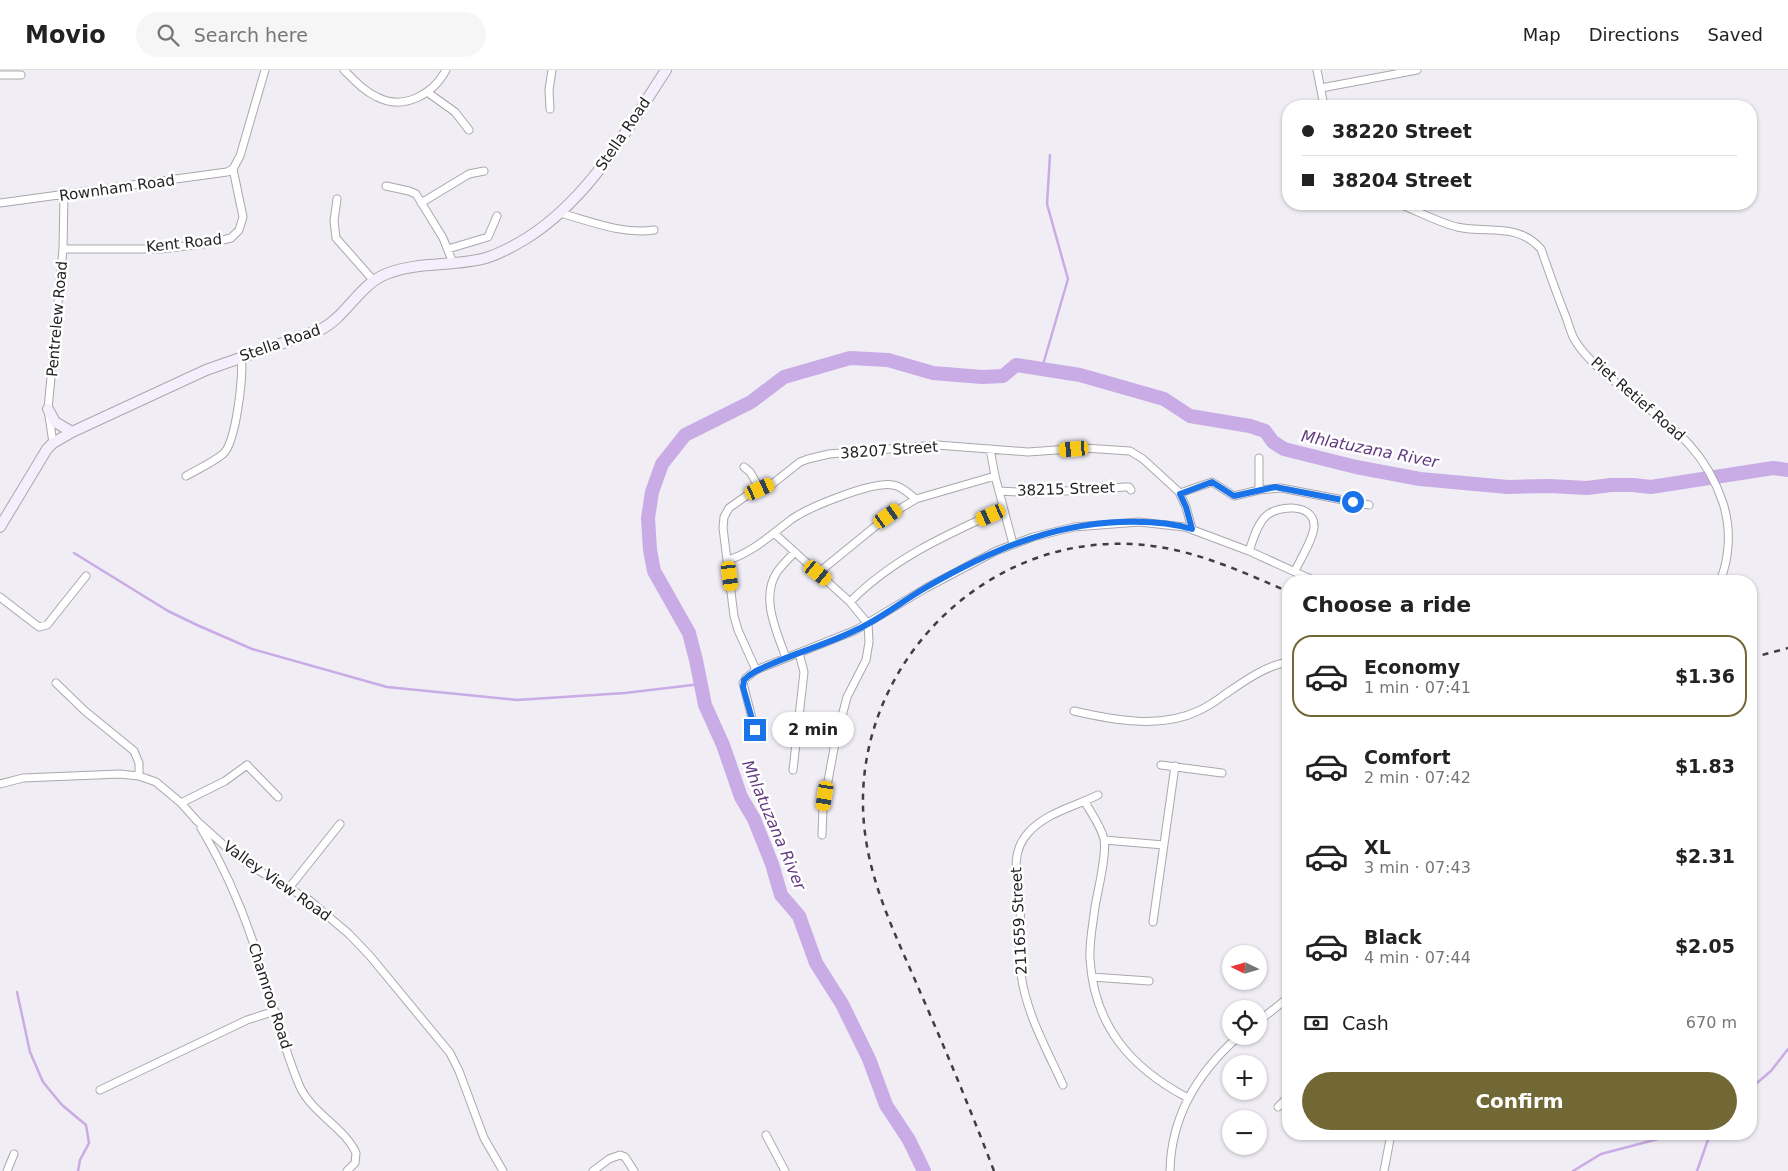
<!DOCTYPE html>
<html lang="en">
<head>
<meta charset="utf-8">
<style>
  body { margin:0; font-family:"DejaVu Sans",sans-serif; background:#f6f6f6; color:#222; height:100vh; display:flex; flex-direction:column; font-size:19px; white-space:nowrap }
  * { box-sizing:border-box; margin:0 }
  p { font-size:16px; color:#767676 }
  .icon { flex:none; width:28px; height:28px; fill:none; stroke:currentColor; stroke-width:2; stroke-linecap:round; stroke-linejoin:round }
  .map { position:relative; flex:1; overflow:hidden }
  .details { position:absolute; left:1282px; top:505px; width:475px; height:565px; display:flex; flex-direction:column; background:#fff; border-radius:20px; box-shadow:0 1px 4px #0004 }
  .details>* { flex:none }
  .guide { position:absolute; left:1282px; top:30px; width:475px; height:110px; border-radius:20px; box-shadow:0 1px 4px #0004; display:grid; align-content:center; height:110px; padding:0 20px; background:#fff }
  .needle { width:32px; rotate:275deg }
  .controls { position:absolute; left:1222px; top:875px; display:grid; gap:10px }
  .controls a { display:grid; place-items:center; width:45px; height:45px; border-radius:50%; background:#fff; box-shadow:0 1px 4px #0004; font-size:25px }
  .end { position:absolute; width:22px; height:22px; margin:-11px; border:6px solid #1a73e8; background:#fff; box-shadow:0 0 0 2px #fff }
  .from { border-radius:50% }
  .bubble { position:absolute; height:35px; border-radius:18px; background:#fff; box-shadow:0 1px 4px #0004; font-size:16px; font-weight:700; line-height:35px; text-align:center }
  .car { position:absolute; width:15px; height:30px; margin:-15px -8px; border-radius:6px; box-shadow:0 0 4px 1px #0007; background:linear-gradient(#f5c518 24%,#345 0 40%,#f5c518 0 76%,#345 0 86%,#f5c518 0) }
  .guide b { display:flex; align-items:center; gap:18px; height:48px; font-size:19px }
  .guide b+b { border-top:1px solid #e0e0e0 }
  .guide i { width:12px; height:12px; background:#222 }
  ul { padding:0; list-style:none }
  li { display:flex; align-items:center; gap:15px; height:82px; margin:0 10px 8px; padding:0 10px; border:2px solid transparent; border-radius:20px }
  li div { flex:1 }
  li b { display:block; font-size:19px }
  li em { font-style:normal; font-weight:700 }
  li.active { border-color:#726835 }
  li>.icon { width:45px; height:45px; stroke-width:1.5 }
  h2 { padding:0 20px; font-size:22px; line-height:60px }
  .pay { display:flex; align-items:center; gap:12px; height:55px; padding:0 20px; font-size:19px }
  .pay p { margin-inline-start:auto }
  .primary-button { display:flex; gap:10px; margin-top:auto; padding:10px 20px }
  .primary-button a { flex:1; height:58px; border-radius:30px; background:#726835; color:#fff; font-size:20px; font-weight:700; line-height:58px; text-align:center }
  header { display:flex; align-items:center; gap:30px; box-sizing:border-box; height:70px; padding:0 25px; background:#fff; border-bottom:1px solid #e0e0e0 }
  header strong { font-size:24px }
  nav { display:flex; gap:28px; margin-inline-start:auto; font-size:18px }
  .search { width:350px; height:45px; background:#f6f6f6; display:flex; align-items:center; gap:12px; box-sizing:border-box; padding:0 18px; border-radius:28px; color:#767676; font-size:19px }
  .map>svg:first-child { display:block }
</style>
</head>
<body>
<header>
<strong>Movio</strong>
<div class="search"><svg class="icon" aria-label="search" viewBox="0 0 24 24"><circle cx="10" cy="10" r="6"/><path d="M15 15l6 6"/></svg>Search here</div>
<nav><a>Map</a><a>Directions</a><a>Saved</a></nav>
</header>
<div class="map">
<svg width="1788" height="1101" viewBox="0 0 1788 1101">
  <rect width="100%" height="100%" fill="#f0edf4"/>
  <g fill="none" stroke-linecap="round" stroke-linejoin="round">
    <path stroke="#c9abe6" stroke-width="2.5" d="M1042,298L1068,209L1047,134L1050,85
      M74,483L168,541L197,555L252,579L387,617L517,630L625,623L701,614
      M17,922L30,982L43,1012L62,1035L86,1055L89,1073L80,1090L78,1101
      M1751,1018L1771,1001L1788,979
      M1573,1101L1601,1084L1658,1069L1675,1064
      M1697,1101L1710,1064"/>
    <path stroke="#c9abe6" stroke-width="14" d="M924,1101L909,1070L886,1035L869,989L842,934L816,893L799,846L781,825L772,794L754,749L741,727L723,675L705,635L696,590L689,563L654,501L650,480L648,448L652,422L662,394L685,365L751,332L784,307L850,288L888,290L933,303L982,307L1003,306L1016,295L1080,305L1164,329L1190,346L1250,356L1265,361L1273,372L1284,379L1356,397L1420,409L1508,417L1549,416L1587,418L1611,415H1633L1651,417L1773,398L1788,400"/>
    <defs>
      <path id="street" d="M344,0C354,10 364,21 377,27C404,41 433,24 446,0
        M1317,0L1324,36
        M0,5H21
        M1321,18L1417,0
        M427,22L455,42L469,60
        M550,39L549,20L552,0
        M386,116L409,121L416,124L443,168L453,193
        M337,129L334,151L336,168L374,211
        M0,133L227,102L233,99L240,86L265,0
        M421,133L469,104L484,101
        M1399,134C1418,141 1437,152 1457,157C1488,164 1517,152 1541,179C1549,202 1557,225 1566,247C1569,255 1571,265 1576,272C1587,289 1604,303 1619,315C1665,353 1703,373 1723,433C1731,458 1730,487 1720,511
        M560,143C590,151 623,165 654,160
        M63,179H161L210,173L231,168L239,160L243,147L233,99
        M448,179L488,167L497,146
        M53,373L48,339L63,179L64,125
        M990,379L995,406L1013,474
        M744,397L750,402L760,419
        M186,406C198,399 212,393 223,384C236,373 244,304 241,287
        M1259,420V388
        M999,421L1035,423L1125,417H1129L1131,420
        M1180,423L1212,412L1234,426L1259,420L1281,418L1369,435
        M775,464L850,532L868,554L869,572L866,590L847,627L835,673L823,738L822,765
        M1249,481C1253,470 1257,454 1266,446C1278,435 1313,433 1314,455C1315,466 1300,490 1295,501
        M728,490C752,483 772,464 792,449C809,437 873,411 893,415C902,416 909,424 916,429
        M818,503L888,446L916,429L995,406
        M0,527L39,557L47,555L86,506
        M850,532C893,488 948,464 1003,439
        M786,588C777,562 760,528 777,502C782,495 789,488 795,482
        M756,600L738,560L734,546L723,458L724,447L729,438L746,426L771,415L800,392L808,389L829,384L937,375L1028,382L1084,378L1130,381L1143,389L1179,422L1186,437L1192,459
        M56,613L85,641L134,681L139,693V706
        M1074,641C1113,650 1161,659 1198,641C1207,637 1216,631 1224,625C1243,612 1266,595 1289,592
        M755,660L743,613L746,608L756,600L856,560L926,518L996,481L1033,467L1074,457L1139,452L1185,457L1249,481L1315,511
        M1161,695L1222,703
        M793,700L804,602L799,583
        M0,714L23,708L120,704L139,706L156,712L181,733L197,751L236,786L251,796L309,830L349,864L370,886L450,983L459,1001L484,1068L503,1101
        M1085,732C1091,743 1101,756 1104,769C1107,785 1098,819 1095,837C1093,854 1089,872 1090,889C1094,956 1131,998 1188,1028
        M181,733L225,711L247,695L278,727
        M201,758C226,800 246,847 260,894C273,934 283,977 300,1017C313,1044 345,1058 356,1083L355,1093L347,1101
        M1104,770L1164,775
        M289,818L340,754
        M1153,852L1175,696
        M1092,907L1149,911
        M1259,951L1289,927
        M1063,1015C1047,980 1026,943 1021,904C1017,882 1022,858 1020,836C1018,810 1009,784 1028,763C1045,743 1076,736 1098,725
        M100,1020L247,950L275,941
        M1278,1037L1289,1026
        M766,1065L785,1101
        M7,1101L14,1084
        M593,1101L609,1089L620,1085L625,1087L634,1101
        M1170,1101C1171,1045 1198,1002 1239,966
        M1384,1101L1391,1064"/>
      <path id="secondary" d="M48,339L55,352L72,362
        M0,457L47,379L53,373L72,362L206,300L320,260C346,247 359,215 386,204C419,191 453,197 486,188C501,183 514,176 527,168C590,128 626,61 666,0"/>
    </defs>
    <use href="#street" stroke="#aaa7ad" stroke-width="9"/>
    <use href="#secondary" stroke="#aaa7ad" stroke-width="12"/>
    <use href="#street" stroke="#fff" stroke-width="7"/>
    <use href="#secondary" stroke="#f5eefd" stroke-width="10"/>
    <path stroke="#3e3d3f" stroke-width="2.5" stroke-dasharray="6 6" stroke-linecap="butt" d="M1751,588L1788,578
      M994,1101C971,1041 947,983 921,924C899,872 872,820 865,763C845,609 974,467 1130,474C1187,476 1238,500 1289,522"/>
  </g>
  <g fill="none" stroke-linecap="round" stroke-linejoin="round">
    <path stroke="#1a73e8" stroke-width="6" d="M755,660L743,617L744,610C752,601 765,597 776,592C802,581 829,573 854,561C879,550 901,532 925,518C988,482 1047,455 1120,452C1144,451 1169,452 1192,459L1186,437L1180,424L1212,412L1234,426L1275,417L1353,432"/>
  </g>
  <g text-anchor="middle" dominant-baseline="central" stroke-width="5" stroke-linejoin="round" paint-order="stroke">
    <g font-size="15" fill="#201f21" stroke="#fff">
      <text transform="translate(623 64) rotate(-56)">Stella Road</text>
      <text transform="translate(117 118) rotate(-8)">Rownham Road</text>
      <text transform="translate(184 173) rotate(-6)">Kent Road</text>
      <text transform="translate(57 249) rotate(-85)">Pentrelew Road</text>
      <text transform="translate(280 273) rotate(-19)">Stella Road</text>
      <text transform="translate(1638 329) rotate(41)">Piet Retief Road</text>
      <text transform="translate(889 380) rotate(-4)">38207 Street</text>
      <text transform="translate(1066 419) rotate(-2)">38215 Street</text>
      <text transform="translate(277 811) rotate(35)">Valley View Road</text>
      <text transform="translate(1019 851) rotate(-93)">211659 Street</text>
      <text transform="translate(270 926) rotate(72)">Chamroo Road</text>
    </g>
    <g font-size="16" font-style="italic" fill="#623a81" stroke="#fff">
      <text transform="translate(1370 379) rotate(11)">Mhlatuzana River</text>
      <text transform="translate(774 755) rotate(67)">Mhlatuzana River</text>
    </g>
  </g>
</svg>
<div class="controls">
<a><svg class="needle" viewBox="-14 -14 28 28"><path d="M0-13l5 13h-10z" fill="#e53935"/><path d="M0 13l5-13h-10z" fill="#767676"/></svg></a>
<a><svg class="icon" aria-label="locate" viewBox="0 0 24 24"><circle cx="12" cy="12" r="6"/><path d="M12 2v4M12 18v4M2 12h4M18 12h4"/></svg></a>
<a>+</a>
<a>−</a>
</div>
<i class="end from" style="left:1353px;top:432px"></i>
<i class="end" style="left:755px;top:660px"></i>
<div class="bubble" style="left:772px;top:642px;width:82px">2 min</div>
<i class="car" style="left:1074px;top:379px;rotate:265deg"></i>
<i class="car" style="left:760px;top:419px;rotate:66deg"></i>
<i class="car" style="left:991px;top:445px;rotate:246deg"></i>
<i class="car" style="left:888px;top:446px;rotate:55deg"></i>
<i class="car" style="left:818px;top:503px;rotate:129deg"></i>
<i class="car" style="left:730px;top:506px;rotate:173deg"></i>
<i class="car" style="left:825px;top:726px;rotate:189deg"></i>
<div class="guide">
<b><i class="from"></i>38220 Street</b>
<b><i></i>38204 Street</b>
</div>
<section class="details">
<h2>Choose a ride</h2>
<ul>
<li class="active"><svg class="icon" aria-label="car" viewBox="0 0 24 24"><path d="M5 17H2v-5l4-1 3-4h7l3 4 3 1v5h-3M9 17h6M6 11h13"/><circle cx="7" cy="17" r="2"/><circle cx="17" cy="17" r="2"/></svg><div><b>Economy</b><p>1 min · 07:41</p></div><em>$1.36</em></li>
<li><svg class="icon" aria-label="car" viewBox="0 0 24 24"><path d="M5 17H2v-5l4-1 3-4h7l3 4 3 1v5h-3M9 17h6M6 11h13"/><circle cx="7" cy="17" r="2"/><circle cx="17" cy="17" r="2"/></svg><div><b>Comfort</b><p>2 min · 07:42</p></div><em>$1.83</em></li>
<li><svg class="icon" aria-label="car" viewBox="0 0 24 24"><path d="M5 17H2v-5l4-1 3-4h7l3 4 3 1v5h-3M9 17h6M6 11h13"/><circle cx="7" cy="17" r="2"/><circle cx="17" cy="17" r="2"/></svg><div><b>XL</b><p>3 min · 07:43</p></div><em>$2.31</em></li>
<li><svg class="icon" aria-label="car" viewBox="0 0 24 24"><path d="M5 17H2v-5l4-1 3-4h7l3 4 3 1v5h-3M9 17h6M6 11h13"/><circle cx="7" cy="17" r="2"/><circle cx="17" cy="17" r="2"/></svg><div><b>Black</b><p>4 min · 07:44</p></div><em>$2.05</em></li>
</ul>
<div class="pay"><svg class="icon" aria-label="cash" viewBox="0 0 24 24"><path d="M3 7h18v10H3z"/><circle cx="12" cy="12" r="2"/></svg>Cash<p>670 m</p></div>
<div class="primary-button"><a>Confirm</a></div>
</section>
</div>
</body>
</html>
